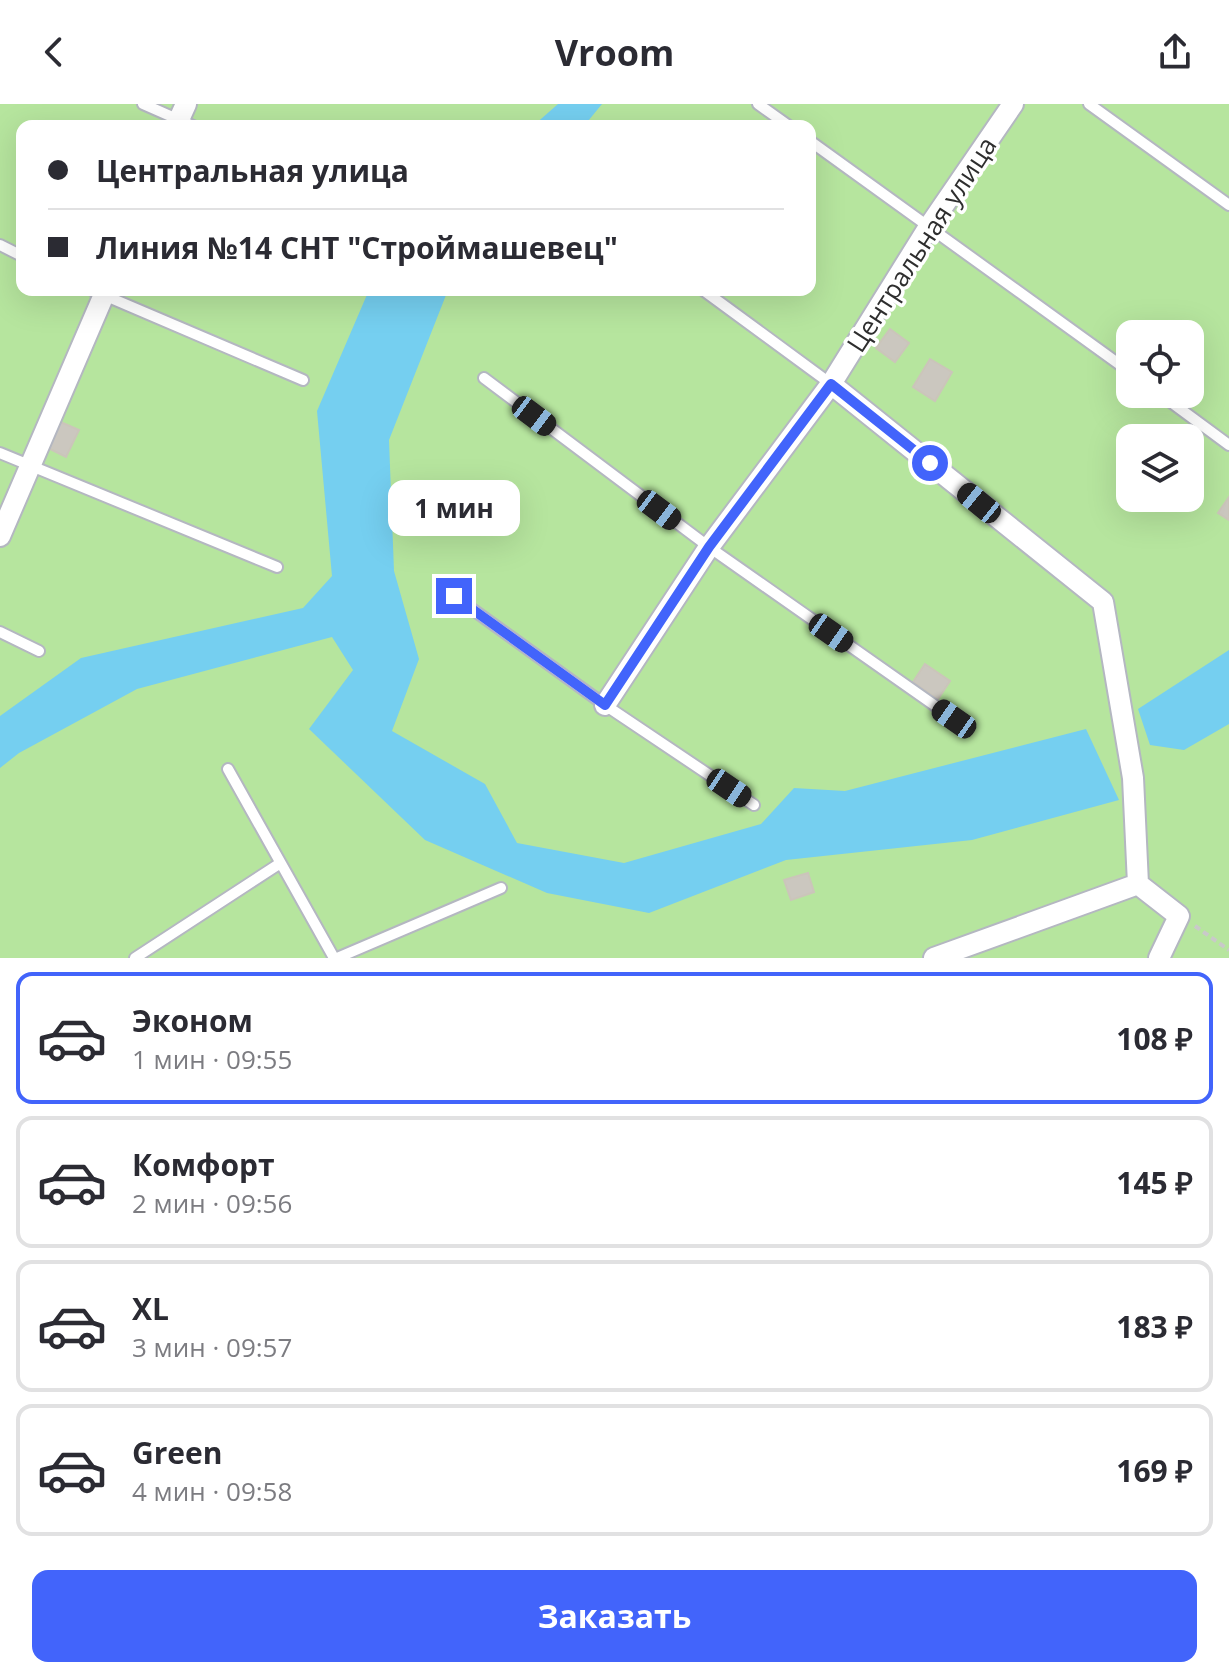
<!DOCTYPE html>
<html lang="ru">
<head>
<meta charset="utf-8">
<style>
  body { margin:0; font-family:"Open Sans",sans-serif; background:#f2f2f3; color:#2b2b33; height:100vh; display:flex; flex-direction:column; font-size:30px; white-space:nowrap }
  * { box-sizing:border-box; margin:0 }
  p { font-size:26px; color:#7c7c81 }
  .icon { flex:none; width:44px; height:44px; fill:none; stroke:currentColor; stroke-width:2; stroke-linecap:round; stroke-linejoin:round }
  .map { position:relative; height:854px; overflow:hidden }
  .drawer { display:flex; flex-direction:column; background:#fff; flex:1 }
  .drawer>* { flex:none }
  .hud { position:absolute; left:16px; top:16px; width:800px; height:176px; border-radius:16px; box-shadow:0 8px 32px #0002; display:grid; align-content:center; height:176px; padding:0 32px; background:#fff }
  .tools { position:absolute; left:1116px; top:216px; display:grid; gap:16px }
  .tools a { display:grid; place-items:center; width:88px; height:88px; border-radius:16px; background:#fff; box-shadow:0 8px 32px #0002; font-size:40px }
  .end { position:absolute; width:36px; height:36px; margin:-18px; border:10px solid #4264fb; background:#fff; box-shadow:0 0 0 4px #fff }
  .from { border-radius:50% }
  .bubble { position:absolute; height:56px; border-radius:16px; background:#fff; box-shadow:0 8px 32px #0002; font-size:26px; font-weight:700; line-height:56px; text-align:center }
  .car { position:absolute; width:24px; height:48px; margin:-24px -12px; border-radius:10px; box-shadow:0 0 6px 2px #0007; background:linear-gradient(#222 24%,#8ab4d8 0 40%,#222 0 76%,#8ab4d8 0 86%,#222 0) }
  .hud b { display:flex; align-items:center; gap:28px; height:76px; font-size:30px }
  .hud b+b { border-top:2px solid #e1e1e2 }
  .hud i { width:20px; height:20px; background:#2b2b33 }
  ul { padding:14px 0 0; list-style:none }
  li { display:flex; align-items:center; gap:24px; height:132px; margin:0 16px 12px; padding:0 16px; border:4px solid #e1e1e2; border-radius:16px }
  li div { flex:1 }
  li b { display:block; font-size:30px }
  li em { font-style:normal; font-weight:700 }
  li.current { border-color:#4264fb }
  li>.icon { width:72px; height:72px; stroke-width:1.5 }
  .button { display:flex; gap:16px; margin-top:auto; padding:16px 32px }
  .button a { flex:1; height:92px; border-radius:16px; background:#4264fb; color:#fff; font-size:32px; font-weight:700; line-height:92px; text-align:center }
  header { display:flex; justify-content:space-between; align-items:center; height:104px; padding:0 32px; background:#fff; font-size:36px; font-weight:700 }
  .map>svg:first-child { display:block }
</style>
</head>
<body>
<header><svg class="icon" aria-label="back" viewBox="0 0 24 24"><path d="M15 5l-7 7 7 7"/></svg>Vroom<svg class="icon" aria-label="share" viewBox="0 0 24 24"><path d="M12 15V3M7 8l5-5 5 5M5 13v7h14v-7"/></svg></header>
<div class="map">
<svg width="1229" height="854" viewBox="0 0 1229 854">
  <rect width="100%" height="100%" fill="#efe9e1"/>
  <path fill="#b6e59e" fill-rule="evenodd" d="M0,0H1229V854H0ZM22,22H810V186H22ZM1130,230H1190V290H1130ZM1130,334H1190V394H1130Z"/>
  <path fill="#75cff0" d="M558,0H602L584,22H533Z
    M369,186H448L389,336L394,467L419,555L392,627L485,680L517,739L624,759L761,720L794,684L845,687L1086,625L1119,696L972,736L786,756L649,809L547,789L425,736L309,625L353,566L332,533L137,585L19,649L0,664V612L81,554L303,504L332,472L317,307Z
    M1229,546V620L1184,646L1150,641L1138,605Z"/>
  <path fill="#cbc7bf" stroke="#cbc5ba" stroke-width="2" d="M890,225L909,239L895,258L876,244Z
    M930,255L952,268L935,297L913,283Z
    M56,316L79,326L66,353L44,342Z
    M1229,393V416L1218,409Z
    M925,560L950,577L938,595L913,578Z
    M808,769L814,788L791,796L784,776Z"/>
  <g fill="none" stroke-linecap="round" stroke-linejoin="round">
    <defs>
      <path id="lane" d="M143,0L193,22
        M758,0L789,22
        M1089,0L1229,101
        M810,37L1130,268
        M0,141L22,152
        M92,186L303,276
        M703,186L831,280
        M484,274L709,443L954,615
        M1160,290L1229,341
        M0,349L277,463
        M454,492L605,601L754,701
        M0,528L39,547
        M228,665L334,854
        M135,854L279,760
        M337,854L501,784"/>
      <path id="street" d="M176,22L186,0
        M831,280L1103,498L1133,674L1138,780L934,854
        M0,432L106,186
        M605,601L709,443L831,280L930,121L1013,0
        M1138,780L1179,812L1159,854"/>
    </defs>
    <use href="#lane" stroke="#b4b7c1" stroke-width="14"/>
    <use href="#street" stroke="#b4b7c1" stroke-width="24"/>
    <path stroke="#c9c9c9" stroke-width="4" stroke-dasharray="6 4" stroke-linecap="butt" d="M1195,822L1229,846"/>
    <use href="#lane" stroke="#fff" stroke-width="10"/>
    <use href="#street" stroke="#fff" stroke-width="20"/>
  </g>
  <g fill="none" stroke-linecap="round" stroke-linejoin="round">
    <path stroke="#4264fb" stroke-width="10" d="M454,492L605,601L709,443L831,280L930,359"/>
  </g>
  <g text-anchor="middle" dominant-baseline="central" stroke-width="7" stroke-linejoin="round" paint-order="stroke">
    <g font-size="26" fill="#2e2e2e" stroke="#fff">
      <text transform="translate(921 140) rotate(-57)">Центральная улица</text>
    </g>
  </g>
</svg>
<div class="tools">
<a><svg class="icon" aria-label="locate" viewBox="0 0 24 24"><circle cx="12" cy="12" r="6"/><path d="M12 2v4M12 18v4M2 12h4M18 12h4"/></svg></a>
<a><svg class="icon" aria-label="layers" viewBox="0 0 24 24"><path d="M12 4l9 5-9 5-9-5zM3 14l9 5 9-5"/></svg></a>
</div>
<i class="end from" style="left:930px;top:359px"></i>
<i class="end" style="left:454px;top:492px"></i>
<div class="bubble" style="left:388px;top:376px;width:132px">1 мин</div>
<i class="car" style="left:534px;top:312px;rotate:127deg"></i>
<i class="car" style="left:979px;top:399px;rotate:309deg"></i>
<i class="car" style="left:659px;top:406px;rotate:127deg"></i>
<i class="car" style="left:831px;top:529px;rotate:125deg"></i>
<i class="car" style="left:954px;top:615px;rotate:305deg"></i>
<i class="car" style="left:729px;top:684px;rotate:124deg"></i>
<div class="hud">
<b><i class="from"></i>Центральная улица</b>
<b><i></i>Линия №14 СНТ &quot;Строймашевец&quot;</b>
</div>
</div>
<section class="drawer">
<ul>
<li class="current"><svg class="icon" aria-label="car" viewBox="0 0 24 24"><path d="M5 17H2v-5l4-1 3-4h7l3 4 3 1v5h-3M9 17h6M6 11h13"/><circle cx="7" cy="17" r="2"/><circle cx="17" cy="17" r="2"/></svg><div><b>Эконом</b><p>1 мин · 09:55</p></div><em>108 ₽</em></li>
<li><svg class="icon" aria-label="car" viewBox="0 0 24 24"><path d="M5 17H2v-5l4-1 3-4h7l3 4 3 1v5h-3M9 17h6M6 11h13"/><circle cx="7" cy="17" r="2"/><circle cx="17" cy="17" r="2"/></svg><div><b>Комфорт</b><p>2 мин · 09:56</p></div><em>145 ₽</em></li>
<li><svg class="icon" aria-label="car" viewBox="0 0 24 24"><path d="M5 17H2v-5l4-1 3-4h7l3 4 3 1v5h-3M9 17h6M6 11h13"/><circle cx="7" cy="17" r="2"/><circle cx="17" cy="17" r="2"/></svg><div><b>XL</b><p>3 мин · 09:57</p></div><em>183 ₽</em></li>
<li><svg class="icon" aria-label="car" viewBox="0 0 24 24"><path d="M5 17H2v-5l4-1 3-4h7l3 4 3 1v5h-3M9 17h6M6 11h13"/><circle cx="7" cy="17" r="2"/><circle cx="17" cy="17" r="2"/></svg><div><b>Green</b><p>4 мин · 09:58</p></div><em>169 ₽</em></li>
</ul>
<div class="button"><a>Заказать</a></div>
</section>
</body>
</html>
